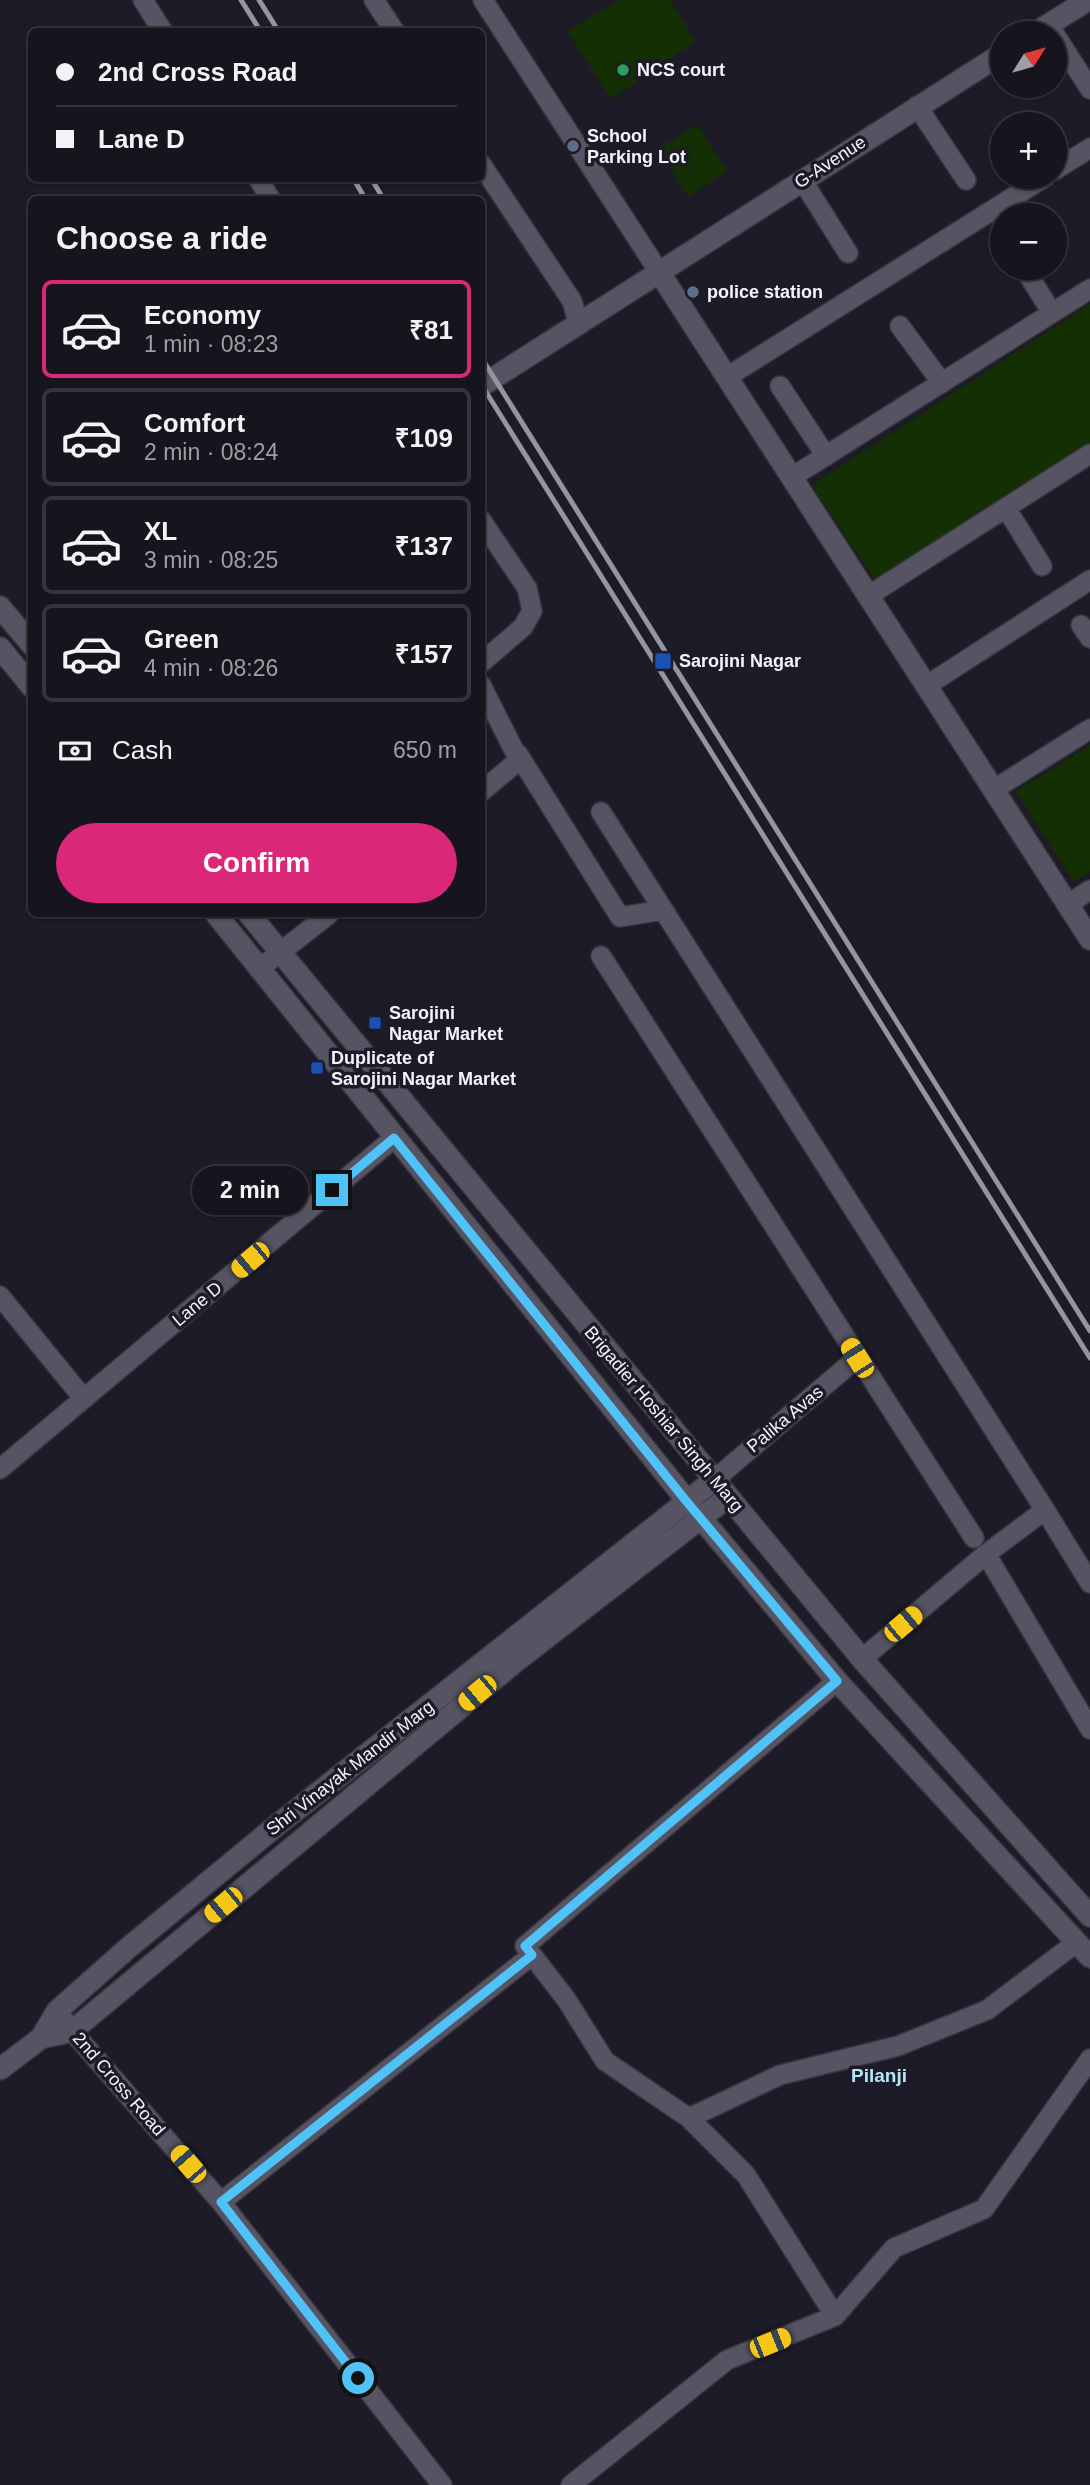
<!DOCTYPE html>
<html lang="en">
<head>
<meta charset="utf-8">
<style>
  body { margin:0; font-family:Arial,sans-serif; background:#23212a; color:#f1f3f6; height:100vh; display:flex; flex-direction:column; font-size:26px; white-space:nowrap }
  * { box-sizing:border-box; margin:0 }
  p { font-size:23px; color:#9e9ea4 }
  .icon { flex:none; width:38px; height:38px; fill:none; stroke:currentColor; stroke-width:2; stroke-linecap:round; stroke-linejoin:round }
  .map { position:relative; flex:1; overflow:hidden }
  .side { position:absolute; left:28px; top:196px; width:457px; height:721px; display:flex; flex-direction:column; background:#16141d; border-radius:10px; box-shadow:0 2px 5px #0004,0 0 0 2px #35333b }
  .side>* { flex:none }
  .banner { position:absolute; left:28px; top:28px; width:457px; height:154px; border-radius:10px; box-shadow:0 2px 5px #0004,0 0 0 2px #35333b; display:grid; align-content:center; height:154px; padding:0 28px; background:#16141d }
  .needle { width:46px; rotate:53deg }
  .fabs { position:absolute; left:990px; top:21px; display:grid; gap:14px }
  .fabs a { display:grid; place-items:center; width:77px; height:77px; border-radius:50%; background:#16141d; box-shadow:0 2px 5px #0004,0 0 0 2px #35333b; font-size:35px }
  .end { position:absolute; width:32px; height:32px; margin:-16px; border:9px solid #4fc3f7; background:#111; box-shadow:0 0 0 4px #111 }
  .from { border-radius:50% }
  .bubble { position:absolute; height:49px; border-radius:24px; background:#16141d; box-shadow:0 2px 5px #0004,0 0 0 2px #35333b; font-size:23px; font-weight:800; line-height:49px; text-align:center }
  .car { position:absolute; width:21px; height:42px; margin:-21px -10px; border-radius:9px; box-shadow:0 0 5px 2px #0007; background:linear-gradient(#f5c518 24%,#345 0 40%,#f5c518 0 76%,#345 0 86%,#f5c518 0) }
  .banner b { display:flex; align-items:center; gap:24px; height:66px; font-size:26px }
  .banner b+b { border-top:2px solid #35333b }
  .banner i { width:18px; height:18px; background:#f1f3f6 }
  ul { padding:0; list-style:none }
  li { display:flex; align-items:center; gap:21px; height:98px; margin:0 14px 10px; padding:0 14px; border:4px solid #35333b; border-radius:10px }
  li div { flex:1 }
  li b { display:block; font-size:26px }
  li em { font-style:normal; font-weight:800 }
  li.active { border-color:#db2777 }
  li>.icon { width:63px; height:63px; stroke-width:1.5 }
  h2 { padding:0 28px; font-size:32px; line-height:84px }
  .pay { display:flex; align-items:center; gap:18px; height:77px; padding:0 28px; font-size:26px }
  .pay p { margin-inline-start:auto }
  .cta { display:flex; gap:14px; margin-top:auto; padding:14px 28px }
  .cta a { flex:1; height:80px; border-radius:42px; background:#db2777; color:#fff; font-size:28px; font-weight:800; line-height:80px; text-align:center }
  .map>svg:first-child { display:block }
</style>
</head>
<body>
<div class="map">
<svg width="1090" height="2485" viewBox="0 0 1090 2485">
  <rect width="100%" height="100%" fill="#1d1b27"/>
  <path fill="#142f03" d="M620,0H670L696,41L611,99L567,31Z
    M697,124L727,171L688,197L660,148Z
    M1090,304V444L876,582L812,485Z
    M1090,745V872L1074,882L1016,792Z"/>
  <g fill="none" stroke-linecap="round" stroke-linejoin="round">
    <defs>
      <path id="minor" d="M143,0L163,32
        M374,0L395,32
        M483,0L659,272
        M1055,35L1090,89
        M917,106L966,180
        M481,164L572,301L579,325
        M1055,170L1090,148
        M258,178L271,200
        M802,180L848,253
        M1002,235H1003
        M1024,268L1052,313
        M900,326L942,383
        M727,377L1045,177
        M780,386L826,456
        M792,477L1090,289
        M1006,508L1042,566
        M481,520L527,588L532,611L523,627L481,663
        M868,596L1090,454
        M1081,625L1090,638
        M481,685L519,760L481,792
        M926,686L1090,580
        M518,754L620,917L663,910
        M993,790L1090,729
        M601,812L1045,1510L986,1554L862,1659
        M1067,905L1090,890
        M601,956L974,1538
        M259,969L329,914
        M0,1296L84,1399
        M0,1469L394,1138
        M714,1480L857,1358
        M1045,1510L1090,1583
        M986,1554L1090,1729
        M57,2011L72,2031L221,2202L442,2485
        M689,2118L780,2075L898,2046L987,2010L1077,1942
        M221,2202L532,1955
        M835,2316L746,2175L689,2118L605,2061L566,1999L525,1946L837,1681
        M571,2485L727,2360L835,2316L894,2248L984,2209L1090,2059"/>
      <path id="tertiary" d="M1035,33L1088,0
        M659,272L1090,939
        M481,386L1003,53
        M0,607L32,645
        M0,648L32,687
        M216,914L701,1518L837,1681L1090,1957
        M249,914L862,1659L1090,1916
        M41,2038L72,2031L515,1662L728,1497
        M0,2069L41,2038L57,2011L128,1948L276,1826L714,1480"/>
    </defs>
    <use href="#minor" stroke="#37363f" stroke-width="22"/>
    <use href="#tertiary" stroke="#37363f" stroke-width="24"/>
    <use href="#minor" stroke="#565462" stroke-width="19"/>
    <use href="#tertiary" stroke="#565462" stroke-width="21"/>
    <path stroke="#96949e" stroke-width="5" d="M241,0L261,32
      M259,0L279,32
      M353,178L366,200
      M371,178L384,200
      M481,357L1090,1331
      M481,384L1090,1358"/>
  </g>
  <g fill="none" stroke-linecap="round" stroke-linejoin="round">
    <path stroke="#4fc3f7" stroke-width="9" d="M332,1190L394,1138L687,1502L837,1681L525,1946L532,1955L221,2202L358,2378"/>
  </g>
  <circle fill="#2e9e5b" stroke="#1d1b27" stroke-width="2.5" cx="623" cy="70" r="7"/>
  <g fill="#5c6f8a" stroke="#1d1b27" stroke-width="2.5">
    <circle cx="573" cy="146" r="7"/>
    <circle cx="693" cy="292" r="7"/>
  </g>
  <g fill="#1a4fb4" stroke="#1d1b27" stroke-width="2.5">
    <rect x="654" y="652" width="18" height="18" rx="3.5"/>
    <rect x="368" y="1016" width="14" height="14" rx="3.5"/>
    <rect x="310" y="1061" width="14" height="14" rx="3.5"/>
  </g>
  <g text-anchor="middle" dominant-baseline="central" stroke-width="7" stroke-linejoin="round" paint-order="stroke">
    <g font-size="18" font-weight="bold" fill="#f5f4fc" stroke="#1d1b27" text-anchor="start">
      <text x="637" y="70">NCS court</text>
      <text x="587" y="136">School<tspan x="587" dy="21">Parking Lot</tspan></text>
      <text x="707" y="292">police station</text>
      <text x="679" y="661">Sarojini Nagar</text>
      <text x="389" y="1013">Sarojini<tspan x="389" dy="21">Nagar Market</tspan></text>
      <text x="331" y="1058">Duplicate of<tspan x="331" dy="21">Sarojini Nagar Market</tspan></text>
    </g>
    <g font-size="18" fill="#f5f4fc" stroke="#1d1b27">
      <text transform="translate(830 162) rotate(-33)">G-Avenue</text>
      <text transform="translate(197 1304) rotate(-40)">Lane D</text>
      <text transform="translate(664 1419) rotate(50)">Brigadier Hoshiar Singh Marg</text>
      <text transform="translate(785 1419) rotate(-40)">Palika Avas</text>
      <text transform="translate(350 1768) rotate(-38)">Shri Vinayak Mandir Marg</text>
      <text transform="translate(119 2084) rotate(49)">2nd Cross Road</text>
    </g>
    <g font-size="19" font-weight="bold" fill="#b1e8f8" stroke="#1d1b27">
      <text x="879" y="2075">Pilanji</text>
    </g>
  </g>
</svg>
<div class="fabs">
<a><svg class="needle" viewBox="-14 -14 28 28"><path d="M0-13l5 13h-10z" fill="#e53935"/><path d="M0 13l5-13h-10z" fill="#9e9ea4"/></svg></a>
<a>+</a>
<a>−</a>
</div>
<i class="end from" style="left:358px;top:2378px"></i>
<i class="end" style="left:332px;top:1190px"></i>
<div class="bubble" style="left:192px;top:1166px;width:116px">2 min</div>
<i class="car" style="left:250px;top:1260px;rotate:230deg"></i>
<i class="car" style="left:857px;top:1358px;rotate:328deg"></i>
<i class="car" style="left:903px;top:1624px;rotate:50deg"></i>
<i class="car" style="left:477px;top:1693px;rotate:230deg"></i>
<i class="car" style="left:223px;top:1905px;rotate:230deg"></i>
<i class="car" style="left:188px;top:2164px;rotate:319deg"></i>
<i class="car" style="left:770px;top:2343px;rotate:68deg"></i>
<div class="banner">
<b><i class="from"></i>2nd Cross Road</b>
<b><i></i>Lane D</b>
</div>
<section class="side">
<h2>Choose a ride</h2>
<ul>
<li class="active"><svg class="icon" aria-label="car" viewBox="0 0 24 24"><path d="M5 17H2v-5l4-1 3-4h7l3 4 3 1v5h-3M9 17h6M6 11h13"/><circle cx="7" cy="17" r="2"/><circle cx="17" cy="17" r="2"/></svg><div><b>Economy</b><p>1 min · 08:23</p></div><em>₹81</em></li>
<li><svg class="icon" aria-label="car" viewBox="0 0 24 24"><path d="M5 17H2v-5l4-1 3-4h7l3 4 3 1v5h-3M9 17h6M6 11h13"/><circle cx="7" cy="17" r="2"/><circle cx="17" cy="17" r="2"/></svg><div><b>Comfort</b><p>2 min · 08:24</p></div><em>₹109</em></li>
<li><svg class="icon" aria-label="car" viewBox="0 0 24 24"><path d="M5 17H2v-5l4-1 3-4h7l3 4 3 1v5h-3M9 17h6M6 11h13"/><circle cx="7" cy="17" r="2"/><circle cx="17" cy="17" r="2"/></svg><div><b>XL</b><p>3 min · 08:25</p></div><em>₹137</em></li>
<li><svg class="icon" aria-label="car" viewBox="0 0 24 24"><path d="M5 17H2v-5l4-1 3-4h7l3 4 3 1v5h-3M9 17h6M6 11h13"/><circle cx="7" cy="17" r="2"/><circle cx="17" cy="17" r="2"/></svg><div><b>Green</b><p>4 min · 08:26</p></div><em>₹157</em></li>
</ul>
<div class="pay"><svg class="icon" aria-label="cash" viewBox="0 0 24 24"><path d="M3 7h18v10H3z"/><circle cx="12" cy="12" r="2"/></svg>Cash<p>650 m</p></div>
<div class="cta"><a>Confirm</a></div>
</section>
</div>
</body>
</html>
